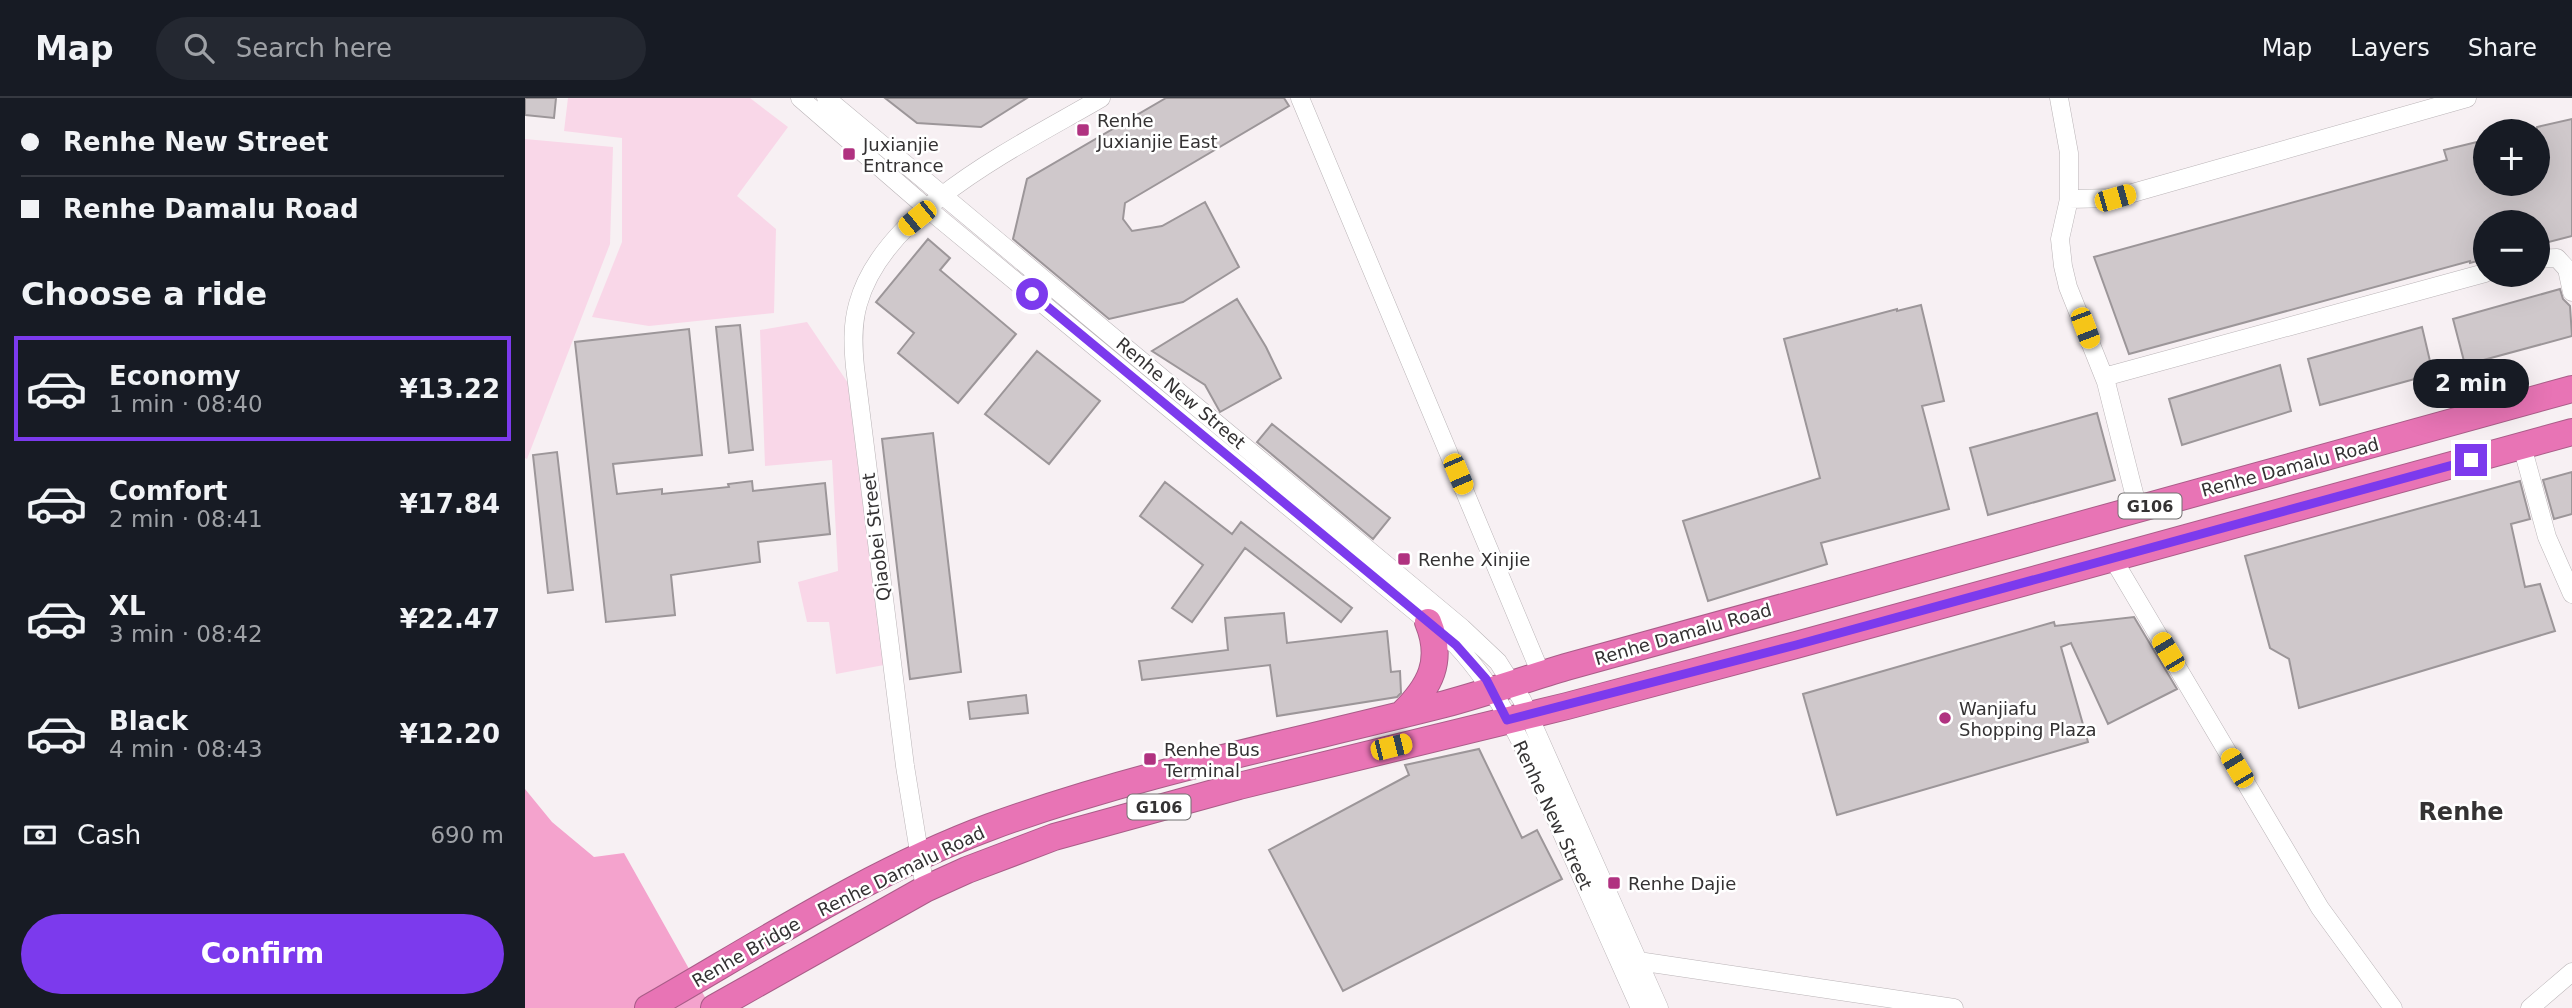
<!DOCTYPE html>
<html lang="en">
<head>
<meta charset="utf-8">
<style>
  body { margin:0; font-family:"DejaVu Sans",sans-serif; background:#242831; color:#f1f3f6; height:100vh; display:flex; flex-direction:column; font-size:26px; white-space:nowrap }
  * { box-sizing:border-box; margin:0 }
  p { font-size:23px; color:#9ea1a6 }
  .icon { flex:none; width:38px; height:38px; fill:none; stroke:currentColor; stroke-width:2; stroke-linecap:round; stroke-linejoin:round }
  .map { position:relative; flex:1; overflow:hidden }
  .drawer { display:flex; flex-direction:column; background:#171b24; width:525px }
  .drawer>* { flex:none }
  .banner { display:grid; align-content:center; height:154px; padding:0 21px; background:#171b24 }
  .fabs { position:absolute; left:1948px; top:21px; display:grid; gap:14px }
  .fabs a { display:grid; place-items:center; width:77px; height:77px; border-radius:50%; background:#171b24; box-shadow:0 7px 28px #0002; font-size:35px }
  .end { position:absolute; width:32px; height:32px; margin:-16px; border:9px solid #7c3aed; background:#fff; box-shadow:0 0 0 4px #fff }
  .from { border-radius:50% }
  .bubble { position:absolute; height:49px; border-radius:24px; background:#171b24; box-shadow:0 7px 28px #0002; font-size:23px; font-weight:700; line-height:49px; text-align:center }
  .car { position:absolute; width:21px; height:42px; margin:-21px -10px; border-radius:9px; box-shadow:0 0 5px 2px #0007; background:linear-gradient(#f5c518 24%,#345 0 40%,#f5c518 0 76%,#345 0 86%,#f5c518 0) }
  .banner b { display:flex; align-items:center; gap:24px; height:66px; font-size:26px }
  .banner b+b { border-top:2px solid #363941 }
  .banner i { width:18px; height:18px; background:#f1f3f6 }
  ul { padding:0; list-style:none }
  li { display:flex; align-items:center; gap:21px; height:105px; margin:0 14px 10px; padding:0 7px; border:4px solid transparent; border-radius:0px }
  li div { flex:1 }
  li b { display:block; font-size:26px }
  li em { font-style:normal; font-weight:700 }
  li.active { border-color:#7c3aed }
  li>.icon { width:63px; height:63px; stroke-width:1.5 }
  h2 { padding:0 21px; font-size:32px; line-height:84px }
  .pay { display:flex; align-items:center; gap:18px; height:77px; padding:0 21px; font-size:26px }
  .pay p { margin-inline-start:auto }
  .cta { display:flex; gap:14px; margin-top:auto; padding:14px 21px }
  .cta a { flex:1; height:80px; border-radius:42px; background:#7c3aed; color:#fff; font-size:28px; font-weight:700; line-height:80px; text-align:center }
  header { display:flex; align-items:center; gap:42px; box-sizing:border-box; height:98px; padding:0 35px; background:#171b24; border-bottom:2px solid #363941 }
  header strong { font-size:33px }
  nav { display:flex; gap:38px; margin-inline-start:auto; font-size:24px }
  .search { width:490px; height:63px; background:#242831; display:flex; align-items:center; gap:18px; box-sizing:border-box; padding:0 24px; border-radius:38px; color:#9ea1a6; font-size:26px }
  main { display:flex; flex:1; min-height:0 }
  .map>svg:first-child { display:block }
</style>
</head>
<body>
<header>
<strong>Map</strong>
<div class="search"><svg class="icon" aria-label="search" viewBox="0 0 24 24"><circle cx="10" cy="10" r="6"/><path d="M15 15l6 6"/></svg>Search here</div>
<nav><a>Map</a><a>Layers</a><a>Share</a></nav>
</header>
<main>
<section class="drawer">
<div class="banner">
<b><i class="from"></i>Renhe New Street</b>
<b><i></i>Renhe Damalu Road</b>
</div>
<h2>Choose a ride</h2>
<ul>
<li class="active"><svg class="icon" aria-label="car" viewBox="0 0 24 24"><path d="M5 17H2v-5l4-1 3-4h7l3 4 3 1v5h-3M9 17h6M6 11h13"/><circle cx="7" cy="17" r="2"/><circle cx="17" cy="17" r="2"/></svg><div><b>Economy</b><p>1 min · 08:40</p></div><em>¥13.22</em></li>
<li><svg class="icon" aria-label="car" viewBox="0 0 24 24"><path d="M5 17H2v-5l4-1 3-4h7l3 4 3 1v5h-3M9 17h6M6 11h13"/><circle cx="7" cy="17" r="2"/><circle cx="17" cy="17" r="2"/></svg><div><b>Comfort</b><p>2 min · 08:41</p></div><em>¥17.84</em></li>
<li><svg class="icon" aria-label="car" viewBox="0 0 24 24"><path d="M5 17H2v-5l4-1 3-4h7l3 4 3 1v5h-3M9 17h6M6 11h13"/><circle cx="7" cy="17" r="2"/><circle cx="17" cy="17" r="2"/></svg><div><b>XL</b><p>3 min · 08:42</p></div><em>¥22.47</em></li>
<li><svg class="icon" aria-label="car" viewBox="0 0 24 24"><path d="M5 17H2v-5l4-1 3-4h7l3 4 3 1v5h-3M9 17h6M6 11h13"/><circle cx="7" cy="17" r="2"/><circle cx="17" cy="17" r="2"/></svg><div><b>Black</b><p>4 min · 08:43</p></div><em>¥12.20</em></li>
</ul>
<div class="pay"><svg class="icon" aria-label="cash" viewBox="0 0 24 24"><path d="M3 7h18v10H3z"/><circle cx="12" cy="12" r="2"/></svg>Cash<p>690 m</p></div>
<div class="cta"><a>Confirm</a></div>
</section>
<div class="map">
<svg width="2047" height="910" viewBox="0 0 2047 910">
  <rect width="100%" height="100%" fill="#f7f0f3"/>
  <path fill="#f9d7e8" d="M43,0H225L263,29L212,98L251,131L249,215L124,228L67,219L97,144V40L39,33Z
    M0,41L88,49L85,146L2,361L0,360Z
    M282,224L325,288L359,567L311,576L304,524H282L273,484L313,473L307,362L240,368L235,232Z"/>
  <path fill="#f4a3cd" d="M0,691L27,724L69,759L99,755L186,910H0Z"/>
  <path fill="#cfc8cb" stroke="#9c9699" stroke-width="2" d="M0,0H31L29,20L0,17Z
    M360,0H502L456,29L392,25Z
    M641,0H759L764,8L600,105L598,121L607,133L637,128L680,104L714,169L658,204L584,221L488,141L502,81Z
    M2047,21V138L2012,147V124H1960V161L1945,165V163L1604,256L1569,159L1922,62L1919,52L1960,42V86H2012V29Z
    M403,141L425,160L415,172L491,236L433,305L373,255L389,235L351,204Z
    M2035,191L2038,201L2045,208L2047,238L1940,267L1928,221Z
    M712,201L741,249L756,280L695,314L680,287L627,253Z
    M1396,207L1419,303L1397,308L1424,411L1296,445L1302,466L1183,503L1158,423L1295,380L1259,241L1372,211V213Z
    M215,227L228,352L204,355L191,229Z
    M1897,229L1908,276L1795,307L1783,261Z
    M164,231L177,357L88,366L92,396L137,391V396L204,389L203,386L227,383L228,393L300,385L305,436L233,444L235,464L146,477L150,517L81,524L50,244Z
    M512,253L575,303L524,366L460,316Z
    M1755,267L1766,313L1657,347L1644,301Z
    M1572,315L1590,382L1463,417L1445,350Z
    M747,326L865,420L848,441L732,344Z
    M408,335L436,574L385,581L357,341Z
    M32,354L48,492L23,495L8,357Z
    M2047,374V416L2029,421L2018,382Z
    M1995,383L2005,421L1986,426L2000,489L2015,486L2030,533L1774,610L1764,561L1745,550L1720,458Z
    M640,384L707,436L716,424L827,510L816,524L720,450L667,524L647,510L678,467L615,418Z
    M759,515L762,545L862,533L866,574L875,573L876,595L872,599L752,618L745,567L617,582L614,563L703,552L700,520Z
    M1609,519L1652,591L1583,626L1546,545L1536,549L1563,644L1312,717L1278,596L1529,524L1530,528Z
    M501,597L503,615L445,621L443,604Z
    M954,651L997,740L1012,732L1037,781L818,893L744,752L884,677L880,667Z"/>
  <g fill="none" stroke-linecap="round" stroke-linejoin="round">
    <defs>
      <path id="minor" d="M275,0L403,111L931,547C980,599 1008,668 1036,733C1062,792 1089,851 1115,910
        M301,0L937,530L973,564L997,602L1134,910
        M775,0L1016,576
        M1534,0L1544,55V101L1535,141L1538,168L1543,189L1581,284L1613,411
        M1544,101L1590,100L1942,0
        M2012,161L2032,160L2042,171L2047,194
        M1579,279L1960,175
        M1997,348L2022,439L2047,496
        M1588,461L1795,810L1868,910
        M400,791L380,668L330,269C328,248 327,227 333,206C359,111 496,47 576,0
        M1113,863L1429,910
        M2005,910L2047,874"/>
      <path id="highway" d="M877,616C905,589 919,563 903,524
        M123,910C233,847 346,773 465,729C612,675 767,645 920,606C961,595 1001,581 1041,569L2047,291
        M189,910L400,791L442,772L529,739L714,688L1042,608L1271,547L2047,334"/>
    </defs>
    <use href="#minor" stroke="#bab4b7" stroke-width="19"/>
    <use href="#highway" stroke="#a95d88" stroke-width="28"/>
    <use href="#minor" stroke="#fff" stroke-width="18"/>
    <use href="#highway" stroke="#e874b5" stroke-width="26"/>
  </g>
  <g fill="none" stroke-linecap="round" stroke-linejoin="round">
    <path stroke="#7c3aed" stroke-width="9" d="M507,196L931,547L961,581L982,622L1271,547L1946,362"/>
  </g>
  <g fill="#b03280" stroke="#fff" stroke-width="2.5">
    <rect x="551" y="25" width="14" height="14" rx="3.5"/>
    <rect x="317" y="49" width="14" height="14" rx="3.5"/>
    <rect x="872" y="454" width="14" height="14" rx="3.5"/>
    <circle cx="1420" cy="620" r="7"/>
    <rect x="618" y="654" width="14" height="14" rx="3.5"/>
    <rect x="1082" y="778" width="14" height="14" rx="3.5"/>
  </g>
  <g text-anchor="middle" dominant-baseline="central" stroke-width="5" stroke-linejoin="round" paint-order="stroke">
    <g fill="#fff" stroke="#717070" stroke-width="2">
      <rect x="1593.5" y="395.5" width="63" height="25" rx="5"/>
      <rect x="602.5" y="696.5" width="63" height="25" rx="5"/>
    </g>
    <g font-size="16" font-weight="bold" fill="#343233">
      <text x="1625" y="408">G106</text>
      <text x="634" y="709">G106</text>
    </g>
    <g font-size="18" fill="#343233" stroke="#fff" text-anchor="start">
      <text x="572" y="22">Renhe<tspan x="572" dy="21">Juxianjie East</tspan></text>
      <text x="338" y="46">Juxianjie<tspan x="338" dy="21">Entrance</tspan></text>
      <text x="893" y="461">Renhe Xinjie</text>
      <text x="1434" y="610">Wanjiafu<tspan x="1434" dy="21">Shopping Plaza</tspan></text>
      <text x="639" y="651">Renhe Bus<tspan x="639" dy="21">Terminal</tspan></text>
      <text x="1103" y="785">Renhe Dajie</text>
    </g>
    <g font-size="18" fill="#343233" stroke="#fff">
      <text transform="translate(656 295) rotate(40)">Renhe New Street</text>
      <text transform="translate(1765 369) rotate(-15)">Renhe Damalu Road</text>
      <text transform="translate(351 439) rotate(-97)">Qiaobei Street</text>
      <text transform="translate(1158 536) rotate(-16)">Renhe Damalu Road</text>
      <text transform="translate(1028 717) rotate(65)">Renhe New Street</text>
      <text transform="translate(376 773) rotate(-26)">Renhe Damalu Road</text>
      <text transform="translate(221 854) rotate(-30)">Renhe Bridge</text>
    </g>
    <g font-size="24" font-weight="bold" fill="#343233" stroke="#fff">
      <text x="1936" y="714">Renhe</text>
    </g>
  </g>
</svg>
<div class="fabs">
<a>+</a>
<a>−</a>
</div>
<i class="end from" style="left:507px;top:196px"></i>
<i class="end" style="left:1946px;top:362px"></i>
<div class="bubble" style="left:1888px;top:261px;width:116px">2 min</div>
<i class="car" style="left:1590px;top:100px;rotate:74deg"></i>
<i class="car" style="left:392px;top:120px;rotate:231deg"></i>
<i class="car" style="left:1560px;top:230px;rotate:159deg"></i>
<i class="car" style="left:933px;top:376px;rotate:157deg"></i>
<i class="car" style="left:1643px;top:554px;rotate:329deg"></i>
<i class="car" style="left:866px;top:649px;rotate:76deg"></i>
<i class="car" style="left:1712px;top:670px;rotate:329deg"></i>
</div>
</main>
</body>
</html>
